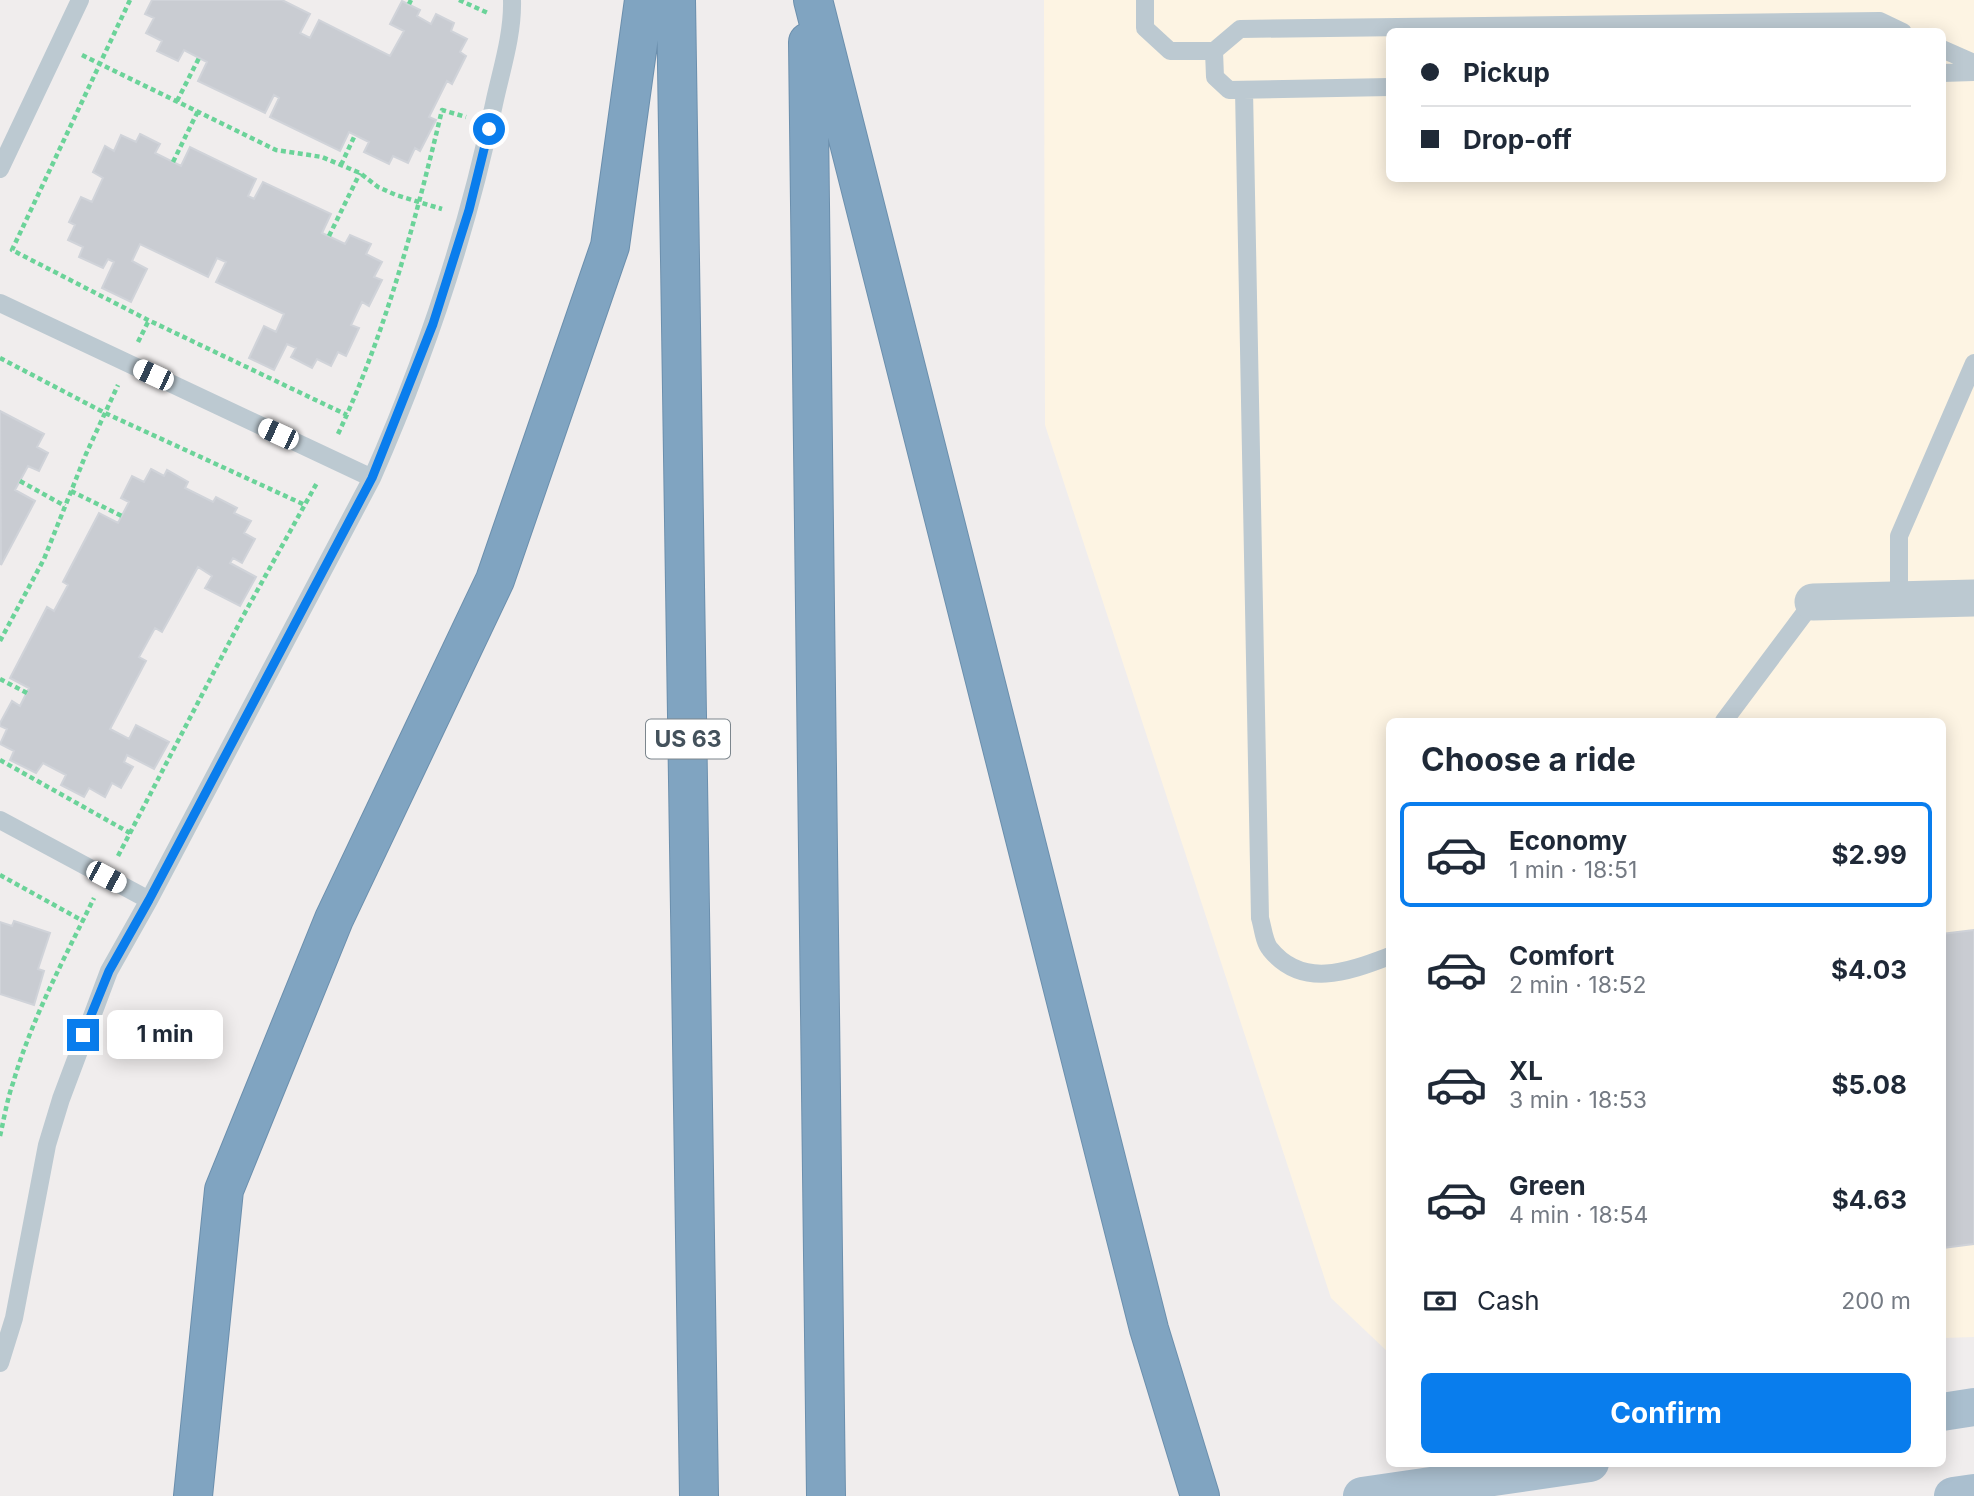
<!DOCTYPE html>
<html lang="en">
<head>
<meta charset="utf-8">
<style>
  body { margin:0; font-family:Inter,sans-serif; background:#f6f6f7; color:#1f2937; height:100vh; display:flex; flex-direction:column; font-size:26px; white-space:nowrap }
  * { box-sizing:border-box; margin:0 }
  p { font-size:23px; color:#747a83 }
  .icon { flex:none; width:38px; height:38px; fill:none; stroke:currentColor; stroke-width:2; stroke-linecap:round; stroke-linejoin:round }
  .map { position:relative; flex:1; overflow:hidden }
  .details { position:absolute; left:1386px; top:718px; width:560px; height:749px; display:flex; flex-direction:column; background:#fff; border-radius:10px; box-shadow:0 4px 18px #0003 }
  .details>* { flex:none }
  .top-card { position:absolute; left:1386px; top:28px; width:560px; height:154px; border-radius:10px; box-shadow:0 4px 18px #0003; display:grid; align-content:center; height:154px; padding:0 35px; background:#fff }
  .end { position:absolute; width:32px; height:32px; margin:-16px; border:9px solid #097ded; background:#fff; box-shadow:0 0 0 4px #fff }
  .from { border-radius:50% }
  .bubble { position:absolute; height:49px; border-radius:10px; background:#fff; box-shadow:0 4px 18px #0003; font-size:23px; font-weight:700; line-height:49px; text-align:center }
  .car { position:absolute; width:21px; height:42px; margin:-21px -10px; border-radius:9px; box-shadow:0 0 5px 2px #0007; background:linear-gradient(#fff 24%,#345 0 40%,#fff 0 76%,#345 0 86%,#fff 0) }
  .top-card b { display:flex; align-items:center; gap:24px; height:66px; font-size:26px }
  .top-card b+b { border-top:2px solid #e0e1e3 }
  .top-card i { width:18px; height:18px; background:#1f2937 }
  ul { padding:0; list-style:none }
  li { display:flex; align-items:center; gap:21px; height:105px; margin:0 14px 10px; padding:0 21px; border:4px solid transparent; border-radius:10px }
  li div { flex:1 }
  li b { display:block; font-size:26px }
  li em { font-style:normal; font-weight:700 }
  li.active { border-color:#097ded }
  li>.icon { width:63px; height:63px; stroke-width:1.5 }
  h2 { padding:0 35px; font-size:32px; line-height:84px }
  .pay { display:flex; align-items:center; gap:18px; height:77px; padding:0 35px; font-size:26px }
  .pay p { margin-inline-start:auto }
  .primary-button { display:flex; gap:14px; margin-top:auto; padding:14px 35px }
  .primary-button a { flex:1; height:80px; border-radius:10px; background:#097ded; color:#fff; font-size:28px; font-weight:700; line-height:80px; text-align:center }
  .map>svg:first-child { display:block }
</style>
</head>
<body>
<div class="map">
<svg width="1974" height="1496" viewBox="0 0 1974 1496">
  <rect width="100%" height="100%" fill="#f0eded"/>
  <path fill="#fdf4e3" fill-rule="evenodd" d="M1044,0H1974V1337L1943,1338L1942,721H1390L1389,1353L1331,1298L1045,425ZM1390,32H1942V178H1390Z"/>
  <path fill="#c9ccd2" stroke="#d0d3d9" stroke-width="2" d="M152,0H282L310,14L300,33L310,38L319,20L390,56L404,31L390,24L402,1L420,10L417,16L431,24L436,14L454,23L451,31L467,39L460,52L466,56L452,84L447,81L429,117L436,120L420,151L415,148L408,163L393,156L389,164L364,152L369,142L349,132L340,151L270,117L279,98L274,95L265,113L198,81L207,62L184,50L178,61L157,51L162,41L146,33L154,18L145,14Z
    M140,134L160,144L155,153L181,166L190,147L256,179L248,196L254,199L263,182L331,214L322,233L345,244L350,235L371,244L366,254L382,262L374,277L382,280L369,306L362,302L351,325L359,328L346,356L338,352L331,366L317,359L312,368L291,357L296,348L287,344L274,370L249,358L264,326L276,332L284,314L216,282L226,262L217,258L208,277L140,244L132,261L147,269L131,302L102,288L114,262L108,259L103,268L79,257L83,247L68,240L75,225L69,222L81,197L92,202L103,178L93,172L105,146L114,151L121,135L136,142Z
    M0,411L44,434L37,447L48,453L39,471L28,466L15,490L35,501L1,565Z
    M151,469L164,476L167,470L188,482L185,488L213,502L216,497L237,508L234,513L251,521L244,533L255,539L242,563L233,558L230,563L256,577L240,606L205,588L212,576L198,567L162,632L155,628L139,657L146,661L110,729L129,739L136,725L169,742L154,769L127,755L124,762L133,767L121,788L112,783L105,797L89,788L84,797L61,785L66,775L43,763L36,773L10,760L14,751L0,744L7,729L0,726V723L12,701L20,706L29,688L10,678L47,607L54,611L68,585L63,582L99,513L118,523L129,502L121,498L132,476L144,482Z
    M14,921L50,933L38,969L44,971L34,1005L0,994V922L12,926Z
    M1974,930V1244L1942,1248V934Z"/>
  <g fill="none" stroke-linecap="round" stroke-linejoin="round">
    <defs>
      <path id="highway" d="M676,0L699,1496
        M813,0L1149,1329L1200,1496
        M808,42L826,1496
        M193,1496L224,1190L334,919L495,580L610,246L644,0"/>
    </defs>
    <use href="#highway" stroke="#6b8fad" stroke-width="40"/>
    <path stroke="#6bd399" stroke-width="4.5" stroke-dasharray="5 3.5" stroke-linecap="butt" d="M130,0L12,250L146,319L347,415
      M459,0L488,13
      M409,4L411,0
      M82,55L276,150L322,157L360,173L378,187L396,195L442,209
      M177,101L199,58
      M173,162L198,111
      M341,165L355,135
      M329,236L360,173
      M138,342L149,320
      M0,358L105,413L305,505
      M338,434C386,332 416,219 442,110L466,117
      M20,481L65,506
      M71,491L122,516
      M0,641L44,559L86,454L118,385
      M0,679L27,693
      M0,760L130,833
      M118,856L242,618L318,481
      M0,875L83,921
      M0,1136C4,1119 7,1100 13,1083C32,1018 64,959 94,898"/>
    <path stroke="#bcc9d1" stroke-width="18" d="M1145,0V28L1170,51H1214
      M1942,49L1974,63
      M1942,73L1974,72
      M1390,87L1229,90L1215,77L1214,51L1240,29L1880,21L1903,32
      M1244,90L1260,918C1263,928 1264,942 1270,949C1303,990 1350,971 1390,956
      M0,169L80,0
      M0,303L372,478L149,900L109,971L61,1099L47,1145L14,1318L0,1363
      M372,478C425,358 467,233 494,104C501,71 513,35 512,0
      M1899,600V536L1974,363
      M1724,721L1813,602
      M0,820L149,900"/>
    <path stroke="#bcc9d1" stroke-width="37" d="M1813,602L1974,598"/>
    <path stroke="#aabfcf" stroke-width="38" d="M1942,1412L1974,1407
      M1362,1496L1590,1463
      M1953,1496L1974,1493"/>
    <use href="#highway" stroke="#80a4c1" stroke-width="38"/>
  </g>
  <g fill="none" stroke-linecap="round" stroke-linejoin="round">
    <path stroke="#097ded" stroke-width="9" d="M83,1035L109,971L149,900L372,478L433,324L469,210L489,129"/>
  </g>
  <g text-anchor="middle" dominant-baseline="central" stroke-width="5" stroke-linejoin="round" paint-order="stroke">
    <rect fill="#fff" stroke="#7c868d" stroke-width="2" x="646" y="719.5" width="84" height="39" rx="5"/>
    <g font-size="23" font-weight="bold" fill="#44525c">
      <text x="688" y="739">US 63</text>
    </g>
  </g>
</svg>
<i class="end from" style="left:489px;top:129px"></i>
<i class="end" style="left:83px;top:1035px"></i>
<div class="bubble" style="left:107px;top:1010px;width:116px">1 min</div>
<i class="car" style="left:153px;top:375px;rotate:295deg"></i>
<i class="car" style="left:278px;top:434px;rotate:295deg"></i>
<i class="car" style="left:106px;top:877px;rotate:118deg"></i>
<div class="top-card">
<b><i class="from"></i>Pickup</b>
<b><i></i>Drop-off</b>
</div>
<section class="details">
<h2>Choose a ride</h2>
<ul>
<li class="active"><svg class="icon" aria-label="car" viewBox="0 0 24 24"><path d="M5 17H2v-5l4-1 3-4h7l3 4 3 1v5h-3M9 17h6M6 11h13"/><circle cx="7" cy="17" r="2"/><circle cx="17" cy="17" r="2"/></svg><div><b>Economy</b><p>1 min · 18:51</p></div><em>$2.99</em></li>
<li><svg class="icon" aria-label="car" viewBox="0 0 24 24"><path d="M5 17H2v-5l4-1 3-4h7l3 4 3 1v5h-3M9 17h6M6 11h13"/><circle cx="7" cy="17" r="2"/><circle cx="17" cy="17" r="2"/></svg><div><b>Comfort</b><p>2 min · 18:52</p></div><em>$4.03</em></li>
<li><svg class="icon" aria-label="car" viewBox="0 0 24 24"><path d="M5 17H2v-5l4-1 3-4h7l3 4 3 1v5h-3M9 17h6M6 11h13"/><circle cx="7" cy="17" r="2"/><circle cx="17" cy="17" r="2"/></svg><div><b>XL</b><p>3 min · 18:53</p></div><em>$5.08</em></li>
<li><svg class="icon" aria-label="car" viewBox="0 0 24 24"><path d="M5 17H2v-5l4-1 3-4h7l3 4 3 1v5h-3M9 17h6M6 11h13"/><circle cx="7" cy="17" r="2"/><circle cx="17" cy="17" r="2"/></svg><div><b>Green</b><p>4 min · 18:54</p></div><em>$4.63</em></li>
</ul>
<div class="pay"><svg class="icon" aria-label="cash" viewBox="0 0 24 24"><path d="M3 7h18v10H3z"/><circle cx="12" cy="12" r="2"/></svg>Cash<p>200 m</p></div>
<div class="primary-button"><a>Confirm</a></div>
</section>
</div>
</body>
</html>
